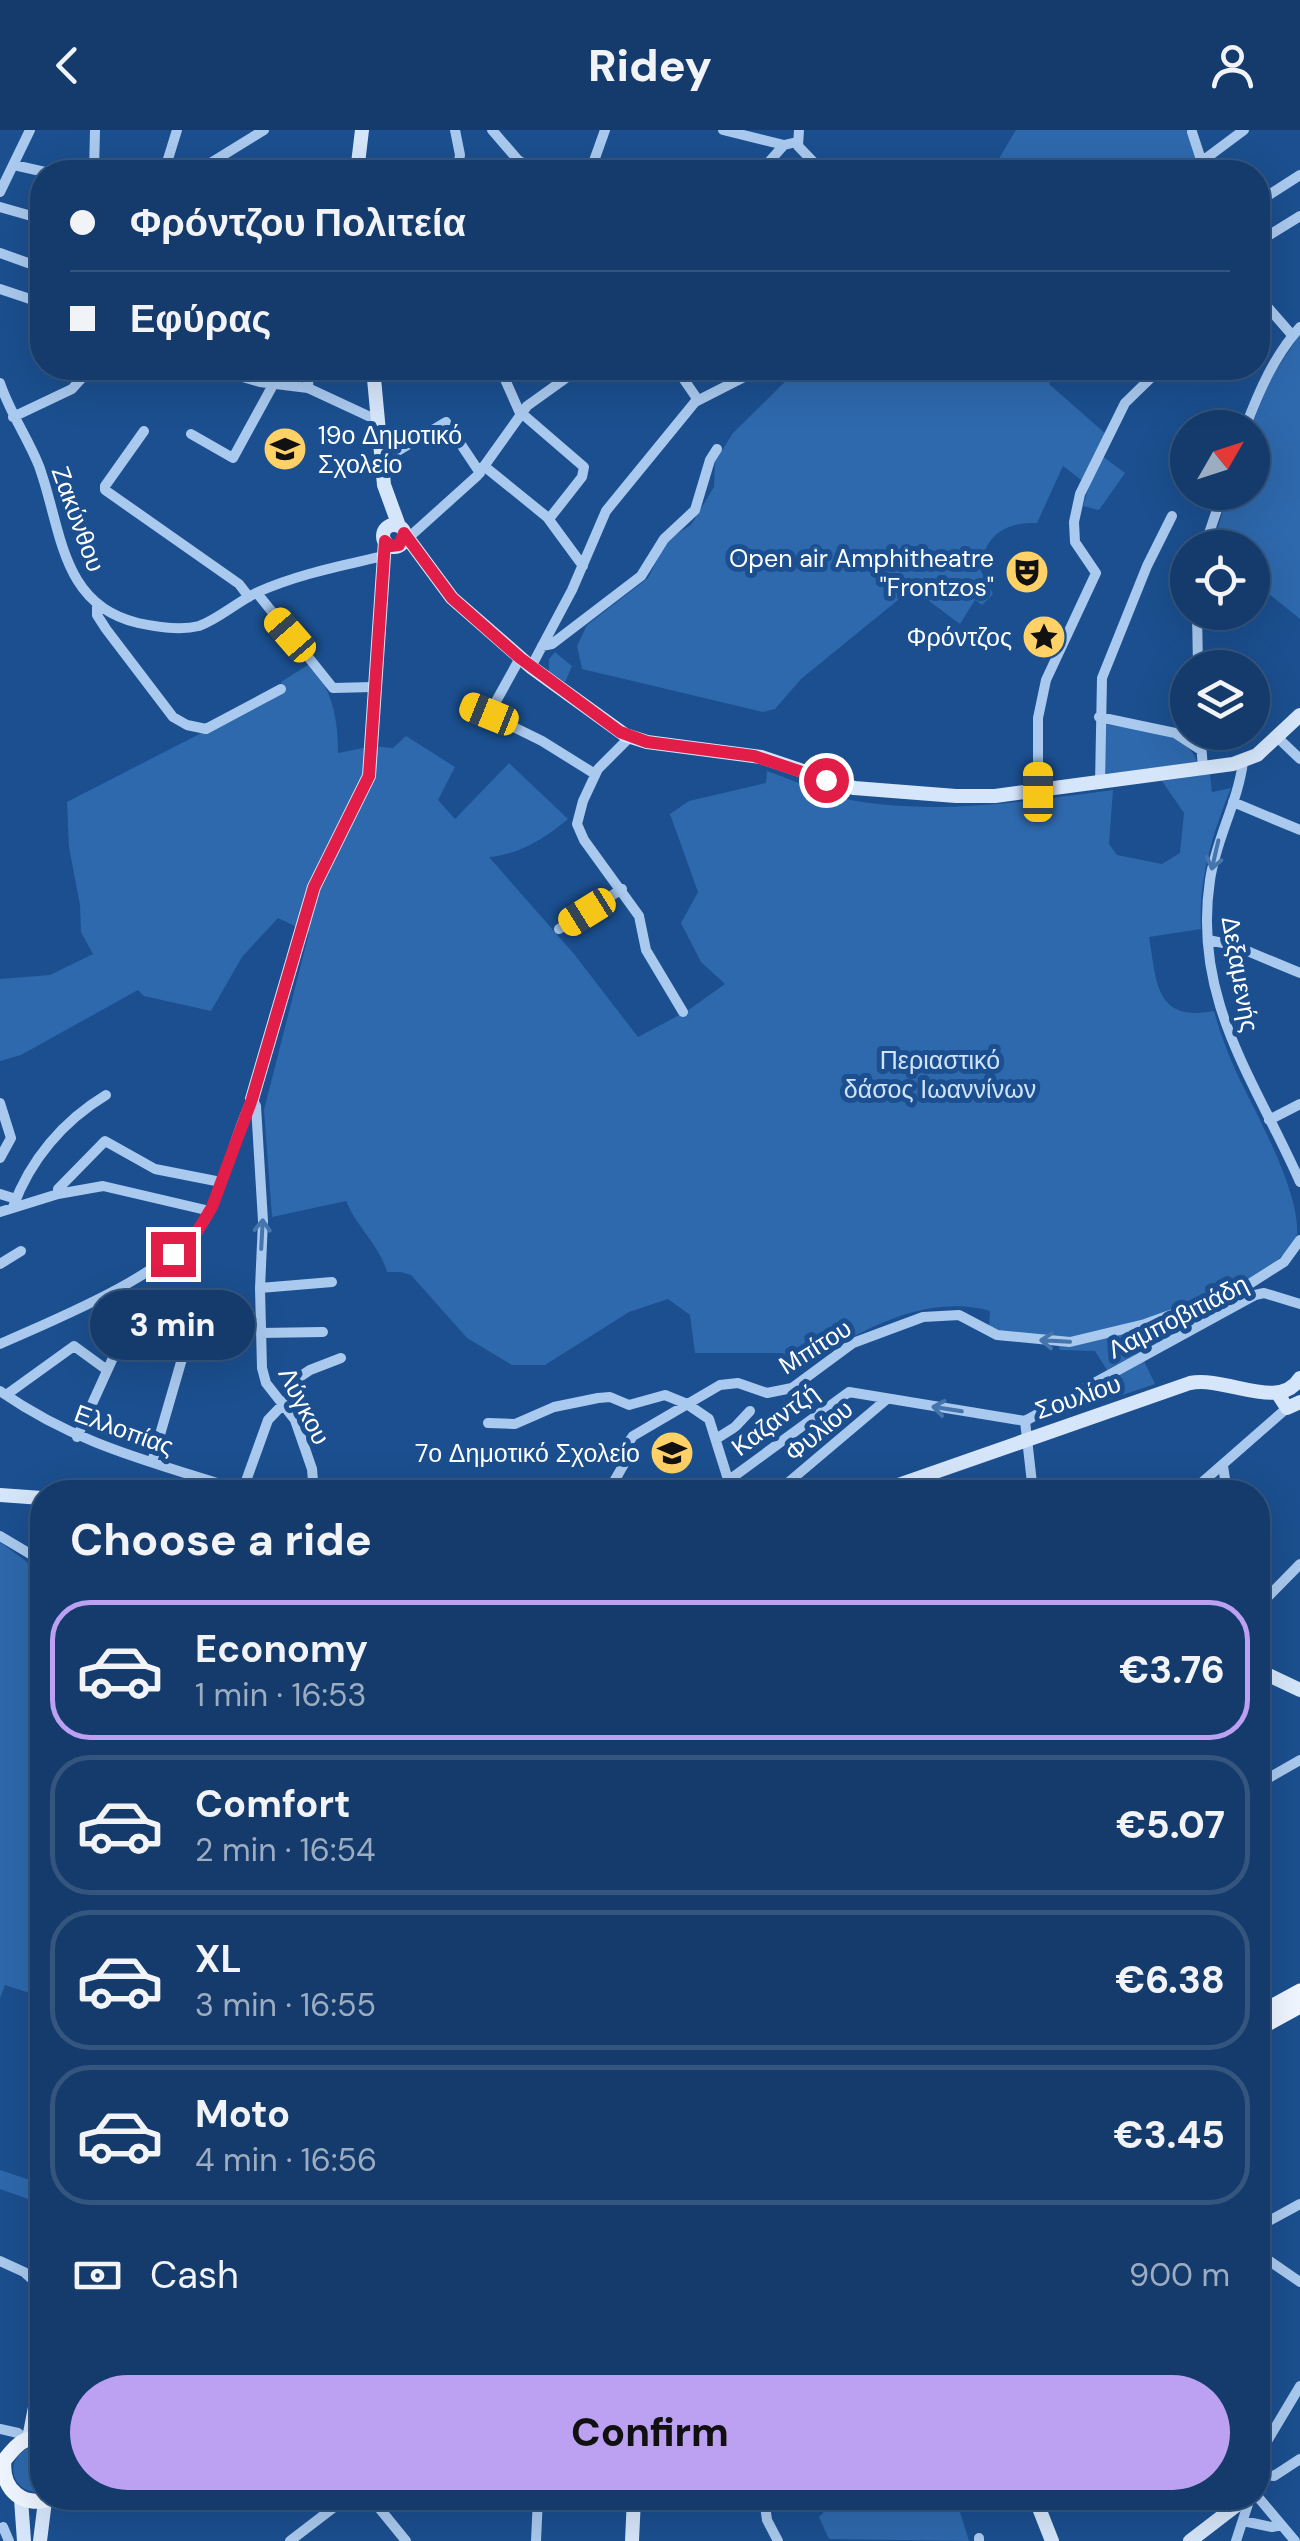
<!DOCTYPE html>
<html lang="en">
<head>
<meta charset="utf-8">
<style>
  body { margin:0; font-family:"DM Sans",sans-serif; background:#214673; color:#f1f3f6; height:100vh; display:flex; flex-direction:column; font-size:38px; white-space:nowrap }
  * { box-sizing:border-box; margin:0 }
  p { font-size:32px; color:#9dadc1 }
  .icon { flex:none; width:55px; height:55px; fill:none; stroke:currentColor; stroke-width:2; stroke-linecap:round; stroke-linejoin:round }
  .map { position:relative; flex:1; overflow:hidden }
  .details { position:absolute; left:30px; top:1350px; width:1240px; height:1030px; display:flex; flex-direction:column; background:#143b6b; border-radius:40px; box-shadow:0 10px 40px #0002,0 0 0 2px #33557e }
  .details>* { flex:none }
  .top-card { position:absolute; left:30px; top:30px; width:1240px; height:220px; border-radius:40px; box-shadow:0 10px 40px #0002,0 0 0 2px #33557e; display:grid; align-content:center; height:220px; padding:0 40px; background:#143b6b }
  .needle { width:65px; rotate:51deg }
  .tools { position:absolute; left:1170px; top:280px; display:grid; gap:20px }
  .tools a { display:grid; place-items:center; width:100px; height:100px; border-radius:50%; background:#143b6b; box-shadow:0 10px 40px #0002,0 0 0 2px #33557e; font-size:50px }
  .end { position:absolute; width:45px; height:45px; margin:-22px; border:12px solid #e11d48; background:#fff; box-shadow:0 0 0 5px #fff }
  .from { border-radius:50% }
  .bubble { position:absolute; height:70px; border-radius:35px; background:#143b6b; box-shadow:0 10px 40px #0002,0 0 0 2px #33557e; font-size:32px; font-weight:800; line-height:70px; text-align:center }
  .car { position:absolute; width:30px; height:60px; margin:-30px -15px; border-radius:12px; box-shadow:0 0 8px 2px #0007; background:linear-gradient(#f5c518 24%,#345 0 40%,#f5c518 0 76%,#345 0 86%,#f5c518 0) }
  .top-card b { display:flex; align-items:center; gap:35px; height:95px; font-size:38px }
  .top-card b+b { border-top:2px solid #33557e }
  .top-card i { width:25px; height:25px; background:#f1f3f6 }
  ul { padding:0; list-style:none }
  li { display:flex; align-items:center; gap:30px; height:140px; margin:0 20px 15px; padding:0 20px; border:5px solid #33557e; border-radius:40px }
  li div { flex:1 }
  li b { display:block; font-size:38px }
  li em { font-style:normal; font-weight:800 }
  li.active { border-color:#bca0f2 }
  li>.icon { width:90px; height:90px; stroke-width:1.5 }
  h2 { padding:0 40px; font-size:45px; line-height:120px }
  .pay { display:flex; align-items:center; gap:25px; height:110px; padding:0 40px; font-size:38px }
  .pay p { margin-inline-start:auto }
  .cta { display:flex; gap:20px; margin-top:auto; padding:20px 40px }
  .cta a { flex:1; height:115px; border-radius:60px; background:#bca0f2; color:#111; font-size:40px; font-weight:800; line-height:115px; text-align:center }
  header { display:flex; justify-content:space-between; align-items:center; height:130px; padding:0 40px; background:#143b6b; font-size:45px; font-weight:800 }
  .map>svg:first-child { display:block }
</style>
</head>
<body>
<header><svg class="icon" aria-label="back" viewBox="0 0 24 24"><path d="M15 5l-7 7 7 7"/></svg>Ridey<svg class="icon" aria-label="person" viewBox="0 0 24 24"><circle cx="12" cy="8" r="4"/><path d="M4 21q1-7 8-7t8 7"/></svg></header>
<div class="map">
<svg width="1300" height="2411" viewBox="0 0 1300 2411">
  <rect width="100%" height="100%" fill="#1b4f8f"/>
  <path fill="#2e69ad" d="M1016,0H1189L1202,42H991Z
    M1300,204V489L1253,451L1252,418H1211L1229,363L1252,362L1251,297L1271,248Z
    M799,238H1062L1049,254L1107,305L1098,323L1125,343L1099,380L1083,376L1089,356L1063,336L1037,393C1004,392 983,406 981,441L993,464L982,475L975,470L960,494L921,465L898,470L801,549L775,579L763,582L582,539L577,516L587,495L648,448L667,410L691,395L714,357L715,332L733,303Z
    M555,522L572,536L565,552L549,542V529Z
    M311,533C332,562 338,587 338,623L373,616L393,618L406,606L455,637L438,670L455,689L509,633L568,689C544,709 520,724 489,727L574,824L638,907L687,881L725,854L701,832L681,793L698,762L670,684L689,671L766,653L767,641C796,651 827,666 856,671C941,685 1028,671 1113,660L1109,714L1117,725L1162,734L1180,723L1184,683L1162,651L1210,644L1212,662L1231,658C1213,702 1198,750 1201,799L1149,807C1157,853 1155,892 1214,881C1221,906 1230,930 1242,954C1260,991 1300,1063 1297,1105C1285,1133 1244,1153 1218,1166L1222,1178L1107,1240L1095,1221L1060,1220L1056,1209L1009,1205L989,1197L990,1181C924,1162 851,1204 799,1241L781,1223H695L690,1185L668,1169L629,1182L545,1235H512L467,1208L411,1145L401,1142H387C381,1118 357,1097 346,1071L272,1087L264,980L309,803L278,788L242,827L211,881L144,866L138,860L21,925L0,931V849L50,845L93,824L81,802L80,775L69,717L67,672L283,561L281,552Z
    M1104,594C1132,600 1189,600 1197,632L1105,644Z
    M1144,1231L1155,1254L1043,1292L1039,1288Z
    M0,1412L27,1432L42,1469V1867L5,1855L0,1868Z
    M0,2040L42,2054V2074L0,2059Z
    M34,2316L42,2318V2362C9,2365 2,2325 34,2316Z
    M838,2368H888L890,2374L959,2379L969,2411L829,2409L819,2387Z"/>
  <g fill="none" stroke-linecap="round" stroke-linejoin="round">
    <path stroke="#a9c9ee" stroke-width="10" d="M455,0L460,25L457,42
      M492,0L518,30L537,42
      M723,0L784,15L797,12
      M799,0L798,16L823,42
      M1192,2L1205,42
      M1201,32L1244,0
      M14,35L45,42
      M94,42L95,0
      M164,42L177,0
      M196,42L264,0
      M590,42L605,0
      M760,42L784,15
      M0,62L30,0
      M1258,72L1300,45
      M0,77L42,89
      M1258,112L1300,86
      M0,123L42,138
      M0,159L42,173
      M1258,166L1292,205
      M211,238L260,252L308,258L379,291
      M500,238L519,281L584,337L582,347L549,389
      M676,238L698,270
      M0,253C10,283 28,308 39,336C62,399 60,475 138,493C157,497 180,501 199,496C219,489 238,471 258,462C298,444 341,436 383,426
      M308,258L309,238
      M13,287L72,259L91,238
      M1245,298C1259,261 1274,226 1300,197
      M144,301L105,356V360L239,454L249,467
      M191,304L233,328L274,253
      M381,331L446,292L480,343
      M484,336L547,387L583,436
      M407,409L477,346L527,276L580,238
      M1204,418L1223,362
      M257,463L333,558L373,557
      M97,477V485L106,499L173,587L187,595L206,599L281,559
      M1197,482L1198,538
      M542,516L552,514L641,446L664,409L695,380L710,330L717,319
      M531,537L572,460L606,381L695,272L762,238
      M467,574L542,611L595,644
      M489,584L520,528
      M1099,587L1175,603L1201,620
      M1200,602L1203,638
      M630,607L598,639L583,671L577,694L584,710L639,786L646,820L683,882
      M1277,607L1300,629
      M1243,632C1238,672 1216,709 1210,750C1192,870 1255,950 1300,1052
      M1100,654L1102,548L1147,436L1172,386
      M1038,662V588L1046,550L1096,443L1075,412L1074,392L1080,364L1125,273L1161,238
      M1233,672L1300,700
      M559,799L622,759
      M1208,810L1233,815L1300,843
      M252,969L256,976L263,1091L260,1158L262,1238L266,1253L295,1290L312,1339L314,1362
      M0,973L11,1008L0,1028
      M1269,990L1300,974
      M0,1064L16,1069
      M58,1064V1059L105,1011L155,1039L221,1052
      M13,1077C30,1030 63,991 106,965
      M0,1082L58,1064L103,1056L210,1081
      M0,1134L21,1121
      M260,1158L332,1152
      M261,1203L323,1202
      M0,1214C58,1188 178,1141 208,1085C227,1048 234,1006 252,969
      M0,1261C79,1316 153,1332 242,1361
      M6,1265L74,1216L107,1240
      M1025,1291L1255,1165L1264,1163L1300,1174
      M488,1293L515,1294L554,1277L598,1268L610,1267L629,1275L665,1265L687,1274L709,1289L732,1362
      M77,1307L122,1208
      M716,1309L735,1297L750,1281
      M152,1332L186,1215
      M1223,1336L1227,1362
      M729,1350L849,1262L1025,1291L1033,1362
      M242,1362L268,1290L291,1266L295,1250L310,1240L341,1228
      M608,1362L624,1334L628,1313L633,1306L720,1255L738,1253L767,1263L792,1258L853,1213L923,1187L959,1185L997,1205L1070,1212L1145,1194L1240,1160L1284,1132L1300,1110
      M777,1362L887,1269
      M1191,1362L1287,1278
      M0,1406L42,1431
      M1258,1477L1300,1434
      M1258,1654L1300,1630
      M1258,2063L1267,2072L1266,2122L1258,2144
      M1267,2092L1300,2074
      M1265,2128L1300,2152
      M0,2131L24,2142L42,2158
      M0,2299L18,2303L25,2309
      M1258,2343L1266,2313L1300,2256
      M1258,2344L1274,2346L1300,2329
      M1258,2367L1295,2411
      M371,2368L406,2411
      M764,2368L767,2390L778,2411
      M1216,2368L1231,2379
      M1243,2391L1272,2397L1281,2395
      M3,2397L9,2411
      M290,2411L346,2368
      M536,2411L538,2368
      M979,2411V2408
      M1236,2411L1250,2368"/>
    <path stroke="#d6e6fa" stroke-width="14" d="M357,42L362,0
      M373,238L384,355L399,396
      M383 406a11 11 0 1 1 22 0a11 11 0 1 1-22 0Z
      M404,403L452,468L531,537L625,605L647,612L761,627L854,658L956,666H995L1233,634L1257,625L1300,585
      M252,969L314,757L369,646L385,411
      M1278,1264L1287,1278L1300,1272
      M878,1362L1190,1253C1227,1246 1279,1282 1300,1248
      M0,1365L42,1368
      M1258,1540L1300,1560
      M29,2308L42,2241
      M1035,2368L1052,2411
      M21,2369L24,2411
      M40,2411L45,2371
      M632,2411L634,2368
      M1190,2411L1246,2368"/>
    <path stroke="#f0f6ff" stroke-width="15" d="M1258,1884L1300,1861
      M1258,1899L1300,1876
      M4,2331C1,2360 24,2379 52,2368
      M0,2335C14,2320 19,2306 42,2309"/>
  </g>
  <defs><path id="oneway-shaft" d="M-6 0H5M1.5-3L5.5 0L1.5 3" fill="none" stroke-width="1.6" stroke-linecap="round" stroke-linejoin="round" transform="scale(2.5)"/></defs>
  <g stroke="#4674ac">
    <use href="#oneway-shaft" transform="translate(1215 725) rotate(103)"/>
    <use href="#oneway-shaft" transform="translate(262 1104) rotate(-87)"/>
    <use href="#oneway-shaft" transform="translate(1055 1211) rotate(-177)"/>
    <use href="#oneway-shaft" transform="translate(947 1279) rotate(-171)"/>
  </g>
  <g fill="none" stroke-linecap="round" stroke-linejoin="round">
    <path stroke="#e11d48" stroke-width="12" d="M173,1124L195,1105L212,1077L252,969L314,757L369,646L385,411L391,416L399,415L404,403L452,468L520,528L620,602L647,612L754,626L826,650"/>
  </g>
  <defs>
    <symbol id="school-disc" viewBox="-11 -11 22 22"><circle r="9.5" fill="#ffd166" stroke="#1b4f8f"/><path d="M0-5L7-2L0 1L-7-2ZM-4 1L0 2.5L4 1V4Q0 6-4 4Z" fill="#111"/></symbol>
    <symbol id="theatre-disc" viewBox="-11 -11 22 22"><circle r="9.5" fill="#ffd166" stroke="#1b4f8f"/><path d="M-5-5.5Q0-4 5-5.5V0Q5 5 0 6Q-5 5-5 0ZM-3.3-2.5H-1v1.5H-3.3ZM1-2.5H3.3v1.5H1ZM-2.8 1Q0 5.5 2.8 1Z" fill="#111"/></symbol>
    <symbol id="sight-disc" viewBox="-11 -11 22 22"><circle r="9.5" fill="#ffd166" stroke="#1b4f8f"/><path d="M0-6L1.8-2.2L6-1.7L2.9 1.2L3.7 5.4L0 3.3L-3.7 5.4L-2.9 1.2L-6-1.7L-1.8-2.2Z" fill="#111"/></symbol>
  </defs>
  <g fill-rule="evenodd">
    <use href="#school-disc" x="260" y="294" width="50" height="50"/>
    <use href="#theatre-disc" x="1002" y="417" width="50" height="50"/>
    <use href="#sight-disc" x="1019" y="482" width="50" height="50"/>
    <use href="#school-disc" x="647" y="1298" width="50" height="50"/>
  </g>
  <g text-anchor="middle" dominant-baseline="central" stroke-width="10" stroke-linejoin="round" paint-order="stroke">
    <g font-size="25" fill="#fff" stroke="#1b4f8f" text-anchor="end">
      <text x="318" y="305" text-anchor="start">19ο Δημοτικό<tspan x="318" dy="29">Σχολείο</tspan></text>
      <text x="994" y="428">Open air Amphitheatre<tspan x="994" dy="29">"Frontzos"</tspan></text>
      <text x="1012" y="507">Φρόντζος</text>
      <text x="640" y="1323">7ο Δημοτικό Σχολείο</text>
    </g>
    <g font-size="25" fill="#fff" stroke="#1b4f8f">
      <text transform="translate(78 389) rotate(70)">Ζακύνθου</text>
      <text transform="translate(1240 844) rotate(80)">Δεξαμενής</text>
      <text transform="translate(1178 1187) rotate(-27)">Λαμποβιτιάδη</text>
      <text transform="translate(815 1217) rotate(-32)">Μπίτου</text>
      <text transform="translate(1078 1267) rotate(-19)">Σουλίου</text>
      <text transform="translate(304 1276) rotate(63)">Λύγκου</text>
      <text transform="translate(775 1290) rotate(-37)">Καζαντζή</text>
      <text transform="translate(124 1300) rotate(20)">Ελλοπίας</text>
      <text transform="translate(819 1301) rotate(-40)">Φυλίου</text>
    </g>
    <g font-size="25" fill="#cfe3fa" stroke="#1b4f8f">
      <text x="940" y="930">Περιαστικό<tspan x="940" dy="29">δάσος Ιωαννίνων</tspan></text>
    </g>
  </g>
</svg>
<div class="tools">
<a><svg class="needle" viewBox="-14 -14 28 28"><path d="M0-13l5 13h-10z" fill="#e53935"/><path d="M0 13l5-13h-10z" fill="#9dadc1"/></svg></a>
<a><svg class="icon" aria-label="locate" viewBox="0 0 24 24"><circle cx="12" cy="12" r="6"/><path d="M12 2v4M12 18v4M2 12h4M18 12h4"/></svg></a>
<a><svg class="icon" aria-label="layers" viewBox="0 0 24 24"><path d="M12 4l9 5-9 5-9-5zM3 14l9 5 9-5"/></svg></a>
</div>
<i class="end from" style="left:826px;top:650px"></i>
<i class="end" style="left:173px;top:1124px"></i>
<div class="bubble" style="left:90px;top:1160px;width:165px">3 min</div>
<i class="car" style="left:290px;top:505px;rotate:319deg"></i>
<i class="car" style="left:489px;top:584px;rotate:292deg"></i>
<i class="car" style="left:1038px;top:662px;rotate:0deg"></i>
<i class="car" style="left:587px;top:782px;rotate:238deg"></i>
<div class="top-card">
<b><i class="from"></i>Φρόντζου Πολιτεία</b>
<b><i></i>Εφύρας</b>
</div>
<section class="details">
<h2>Choose a ride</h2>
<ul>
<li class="active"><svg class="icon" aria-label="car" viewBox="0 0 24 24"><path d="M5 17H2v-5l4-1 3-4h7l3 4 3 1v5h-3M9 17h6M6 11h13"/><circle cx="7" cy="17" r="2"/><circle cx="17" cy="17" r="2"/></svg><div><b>Economy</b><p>1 min · 16:53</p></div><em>€3.76</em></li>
<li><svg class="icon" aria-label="car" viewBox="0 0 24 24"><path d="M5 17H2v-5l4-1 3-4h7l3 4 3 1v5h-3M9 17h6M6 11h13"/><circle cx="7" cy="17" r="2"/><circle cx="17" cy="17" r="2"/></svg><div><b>Comfort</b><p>2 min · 16:54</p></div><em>€5.07</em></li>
<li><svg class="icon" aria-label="car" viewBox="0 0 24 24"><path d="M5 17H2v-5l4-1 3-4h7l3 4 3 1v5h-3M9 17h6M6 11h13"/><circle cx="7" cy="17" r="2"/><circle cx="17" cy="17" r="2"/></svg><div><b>XL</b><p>3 min · 16:55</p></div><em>€6.38</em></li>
<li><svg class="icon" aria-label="car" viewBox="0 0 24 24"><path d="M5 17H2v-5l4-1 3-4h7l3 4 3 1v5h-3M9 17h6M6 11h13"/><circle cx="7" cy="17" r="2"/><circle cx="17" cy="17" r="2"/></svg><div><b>Moto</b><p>4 min · 16:56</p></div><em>€3.45</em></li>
</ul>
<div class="pay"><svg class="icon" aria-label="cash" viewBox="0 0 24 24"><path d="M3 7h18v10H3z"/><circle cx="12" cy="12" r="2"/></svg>Cash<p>900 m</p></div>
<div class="cta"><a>Confirm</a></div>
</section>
</div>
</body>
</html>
